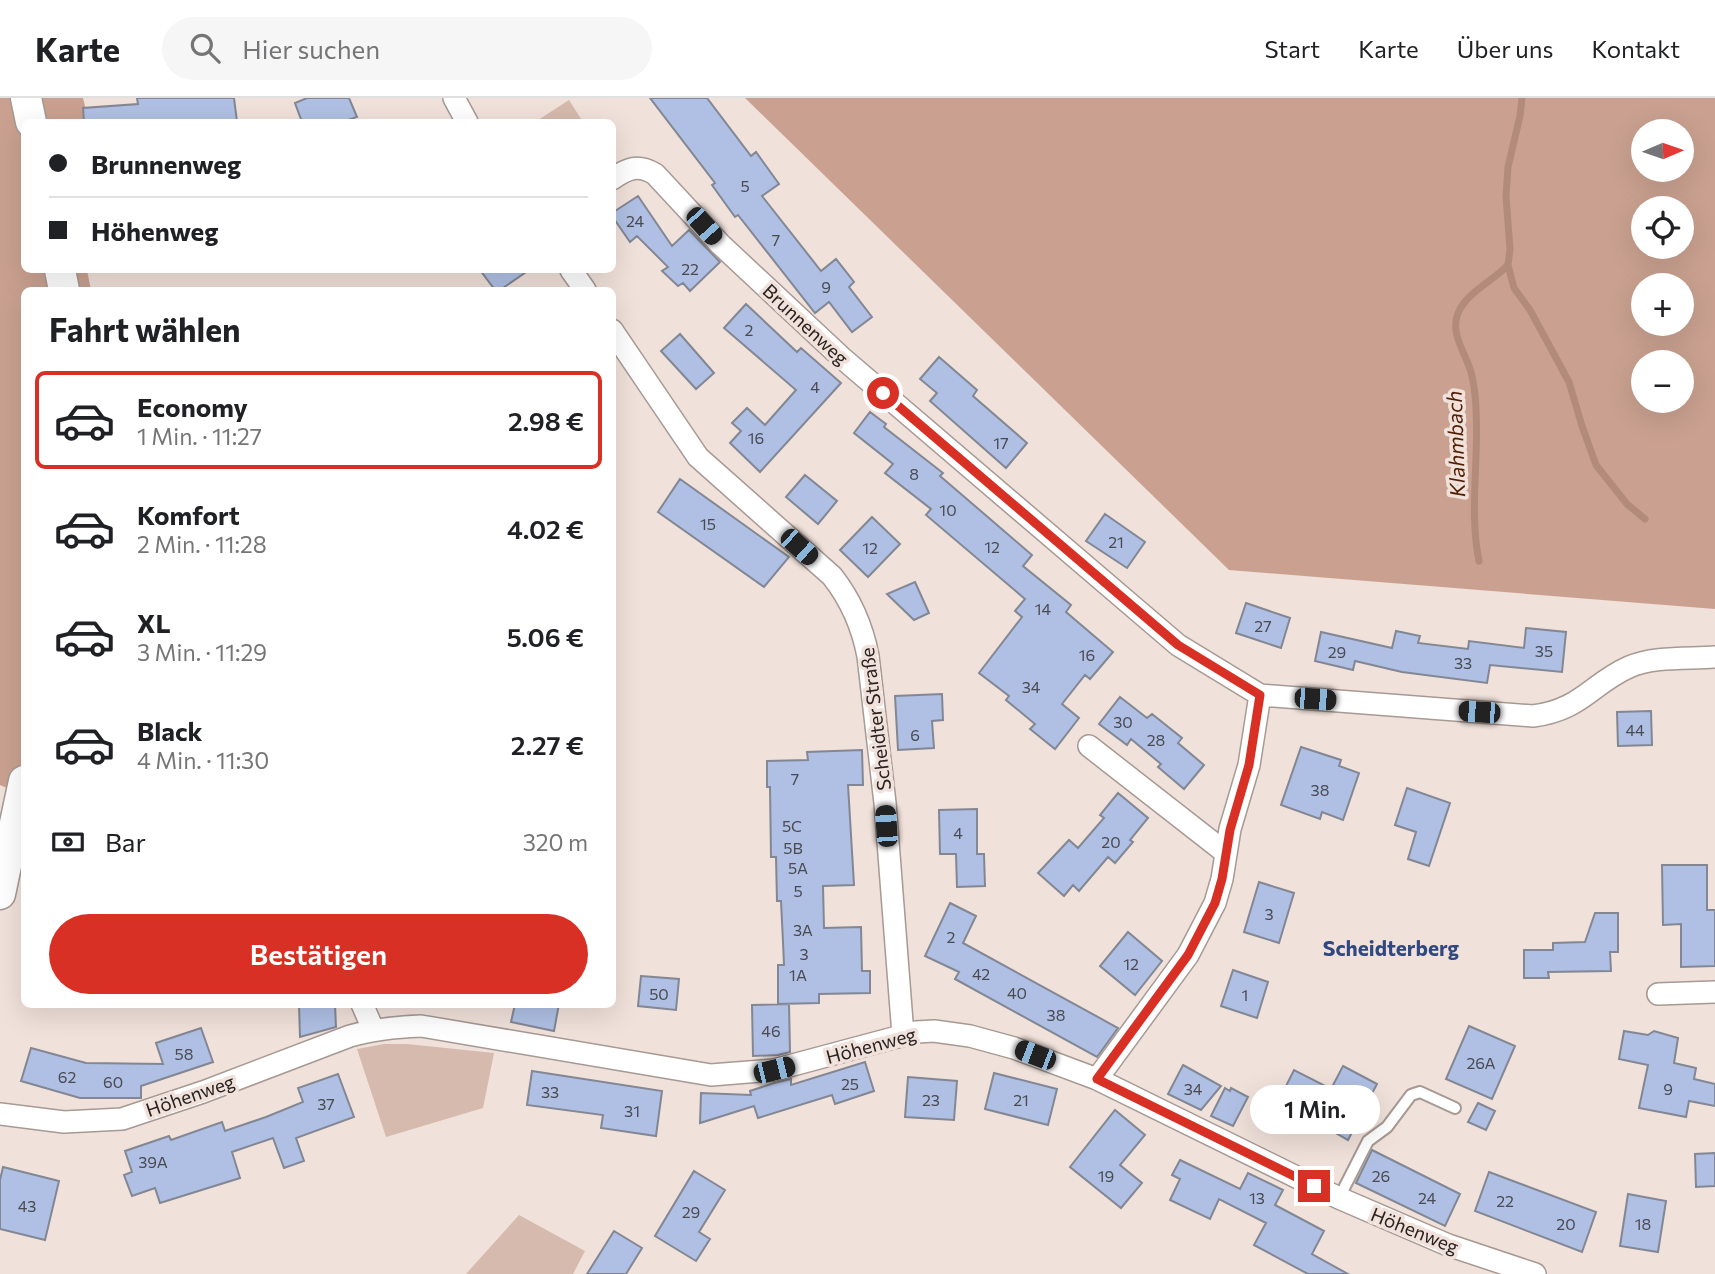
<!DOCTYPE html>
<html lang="de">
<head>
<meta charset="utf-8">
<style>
  body { margin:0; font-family:Commissioner,sans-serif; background:#f6f6f6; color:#202124; height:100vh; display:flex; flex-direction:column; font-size:26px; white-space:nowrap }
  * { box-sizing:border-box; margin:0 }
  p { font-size:23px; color:#757577 }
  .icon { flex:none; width:38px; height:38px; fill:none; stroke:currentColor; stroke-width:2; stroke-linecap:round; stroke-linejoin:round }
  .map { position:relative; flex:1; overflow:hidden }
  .side { position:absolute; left:21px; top:189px; width:595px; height:721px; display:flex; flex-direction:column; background:#fff; border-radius:10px; box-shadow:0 7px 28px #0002 }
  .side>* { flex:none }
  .banner { position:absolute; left:21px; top:21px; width:595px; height:154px; border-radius:10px; box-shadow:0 7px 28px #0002; display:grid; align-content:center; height:154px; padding:0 28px; background:#fff }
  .needle { width:46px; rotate:88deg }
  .controls { position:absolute; left:1631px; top:21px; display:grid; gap:14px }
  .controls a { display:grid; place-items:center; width:63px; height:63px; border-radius:50%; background:#fff; box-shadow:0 7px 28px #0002; font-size:35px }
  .end { position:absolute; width:32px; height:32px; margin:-16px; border:9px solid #d93025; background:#fff; box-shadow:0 0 0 4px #fff }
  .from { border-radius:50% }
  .bubble { position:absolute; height:49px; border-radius:24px; background:#fff; box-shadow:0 7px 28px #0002; font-size:23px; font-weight:600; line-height:49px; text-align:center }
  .car { position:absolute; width:21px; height:42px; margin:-21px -10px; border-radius:9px; box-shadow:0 0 5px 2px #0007; background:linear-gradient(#222 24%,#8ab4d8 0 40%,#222 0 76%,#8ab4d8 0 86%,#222 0) }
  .banner b { display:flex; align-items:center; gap:24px; height:66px; font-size:26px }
  .banner b+b { border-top:2px solid #e0e0e0 }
  .banner i { width:18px; height:18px; background:#202124 }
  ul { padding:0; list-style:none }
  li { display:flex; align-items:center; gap:21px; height:98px; margin:0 14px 10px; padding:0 14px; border:4px solid transparent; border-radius:10px }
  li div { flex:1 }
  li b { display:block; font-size:26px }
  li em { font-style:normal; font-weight:600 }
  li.on { border-color:#d93025 }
  li>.icon { width:63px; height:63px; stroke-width:1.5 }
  h2 { padding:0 28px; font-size:32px; line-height:84px }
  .pay { display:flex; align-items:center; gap:18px; height:77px; padding:0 28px; font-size:26px }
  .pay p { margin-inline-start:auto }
  .primary-button { display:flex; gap:14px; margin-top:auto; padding:14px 28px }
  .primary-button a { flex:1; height:80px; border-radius:42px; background:#d93025; color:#fff; font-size:28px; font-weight:600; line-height:80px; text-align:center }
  header { display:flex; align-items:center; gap:42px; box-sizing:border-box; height:98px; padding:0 35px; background:#fff; border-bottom:2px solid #e0e0e0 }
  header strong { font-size:33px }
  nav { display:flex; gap:38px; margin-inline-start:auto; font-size:24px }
  .search { width:490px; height:63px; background:#f6f6f6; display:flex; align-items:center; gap:18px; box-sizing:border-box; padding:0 24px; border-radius:38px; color:#757577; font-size:26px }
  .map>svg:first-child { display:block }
</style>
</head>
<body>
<header>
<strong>Karte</strong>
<div class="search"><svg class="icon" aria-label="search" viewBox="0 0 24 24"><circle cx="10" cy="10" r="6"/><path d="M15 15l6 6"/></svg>Hier suchen</div>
<nav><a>Start</a><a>Karte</a><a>Über uns</a><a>Kontakt</a></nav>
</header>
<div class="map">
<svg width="1715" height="1176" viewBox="0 0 1715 1176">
  <rect width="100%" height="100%" fill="#f0e1da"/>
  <path fill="#d6baae" d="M569,2L583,24H535Z
    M384,946H407L494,955L483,1010L386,1039L357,951Z
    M519,1117L585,1153L573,1176H466Z"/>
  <path fill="#caa190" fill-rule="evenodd" d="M0,0H83L89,24H24V172H87L91,192H24V697L0,687Z
    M745,0H1715V511L1229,472ZM1643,33H1682V72H1643ZM1643,110H1682V149H1643ZM1643,187H1682V226H1643ZM1643,264H1682V303H1643Z"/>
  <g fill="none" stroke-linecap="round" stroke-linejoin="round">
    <path stroke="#b28b7a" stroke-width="7" d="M1522,0L1520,18L1508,69L1506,98L1510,151L1508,167L1514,190L1530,212L1569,284L1582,328L1596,367L1627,406L1645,421
      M1479,463C1468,409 1481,352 1475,297C1474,289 1473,279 1470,271C1464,253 1450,234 1458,215C1467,194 1493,183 1508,167"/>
  </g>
  <path fill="#afc0e4" stroke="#828793" stroke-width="2" d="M137,0H234L237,24H84L83,10L138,6Z
    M307,0H349L357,19L342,24H302L295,5Z
    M650,0H707L751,58L756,54L779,86L762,98L821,173L836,161L854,184L849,189L872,219L852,234L829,204L815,215L738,117L735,119L712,87L715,85Z
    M638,98L672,148L689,132L720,164L690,193L683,185L678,188L662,173L668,169L637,138L630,144L612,118V115Z
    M480,172H529L500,192H495Z
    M746,206L797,254L801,250L841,285L760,374L730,345L741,333L732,325L747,310L765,327L796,292L724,230Z
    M680,236L714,275L696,291L661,253Z
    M939,259L977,292L973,298L1027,345L1006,370L930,303L937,295L920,281Z
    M870,314L886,326L884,329L943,375L940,378L1032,457L1023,468L1071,507L1066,514L1113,554L1090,581L1085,577L1062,606L1079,620L1055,651L1030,631L1035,626L1006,602L1009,598L979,575L1022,519L1015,513L1025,501L926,417L931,411L885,375L893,366L854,335Z
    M805,377L837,403L818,426L786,399Z
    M680,381L789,459L764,489L658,414Z
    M1105,416L1145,444L1127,470L1086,443Z
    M872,419L900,446L868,479L840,452Z
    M915,484L929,515L914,522L887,496Z
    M1246,505L1290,520L1281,550L1236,535Z
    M1526,530L1566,534L1562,574L1490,567L1487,585L1402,574L1355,563L1353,572L1315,563L1321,534L1392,550L1396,533L1420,538L1418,545L1468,551L1469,543L1524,550Z
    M942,596L943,622L932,623L934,650L898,652L895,598Z
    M1120,599L1147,620L1152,616L1182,640L1178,645L1204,667L1184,691L1158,669L1161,666L1131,641L1127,647L1099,626Z
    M1651,613L1652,647L1618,648L1617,614Z
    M1301,649L1341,662L1339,668L1359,675L1343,722L1322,714L1320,721L1281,707Z
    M862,652L863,687H848L854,787L823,788L824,830L861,829L862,873H870V895L819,896V905L778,906V867H784L783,844L781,803H777L776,759H771L770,689H767V663L808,662L807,654Z
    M1407,690L1450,705L1429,768L1408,761L1416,734L1395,727Z
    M1118,695L1148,720L1130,742L1133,744L1115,765L1108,759L1079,793L1073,787L1064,798L1038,775L1069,742L1078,750L1104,720L1100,717Z
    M977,711V756H984L985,788L957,789L956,756H940L939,712Z
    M1662,767H1707V812H1715V868L1681,869V826L1663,827Z
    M1259,784L1294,795L1279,845L1244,834Z
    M950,805L976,818L963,845L1118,930L1097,959L955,881L959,874L925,858Z
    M1595,815H1618V854H1610L1611,873L1548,874L1549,880H1524V852H1553V845L1585,844Z
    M1128,834L1162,863L1135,897L1100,868Z
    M1233,872L1268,884L1257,920L1221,908Z
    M641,878L679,881L676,912L638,908Z
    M299,906H335L336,929L300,939Z
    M515,906H559L554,933L511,924Z
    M789,906L790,954L778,957L753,958L752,907Z
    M1469,928L1515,948L1492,1001L1446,981Z
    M201,930L213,964L141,988V1000H80L21,983L31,950L86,965L163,966L156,945Z
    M1624,933L1648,937L1654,933L1678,940L1674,965L1696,970L1694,981L1715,986V1008L1689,1003L1686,1019L1639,1010L1648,967L1619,961Z
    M865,964L874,993L835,1006L832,997L758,1020L754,1008L700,1025L701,995L751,997L750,993L774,985L791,981V987Z
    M1183,967L1221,988L1201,1012L1168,996Z
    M1343,968L1377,986L1348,1042L1279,1002L1294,972L1331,991Z
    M532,973L662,993L656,1038L601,1030L603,1017L527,1007Z
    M994,975L1057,991L1048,1027L985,1011Z
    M338,976L354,1019L296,1040L304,1063L284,1070L273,1040L232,1054L240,1080L160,1105L155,1090L132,1098L124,1077L132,1074L125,1053L169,1038L171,1042L222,1024L225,1033L266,1019L303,1004L298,990Z
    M908,979L957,983L954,1022L905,1019Z
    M1225,990L1230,993L1231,990L1248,999L1233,1028L1211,1018Z
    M1478,1005L1495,1013L1486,1032L1468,1024Z
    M1115,1012L1145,1037L1120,1067L1142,1085L1121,1110L1070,1069Z
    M1372,1052L1460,1096L1445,1128L1356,1085Z
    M1715,1055V1088L1696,1089L1695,1056Z
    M1180,1062L1240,1091L1248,1075L1283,1092L1275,1107L1324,1133L1312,1156L1348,1176H1308L1254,1147L1266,1125L1219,1101L1210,1121L1170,1102L1180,1081L1172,1077Z
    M3,1069L59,1083L45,1142L0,1131V1082Z
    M694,1073L725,1092L699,1134L710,1141L696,1163L655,1138Z
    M1489,1074L1596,1114L1582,1154L1475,1113Z
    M1628,1096L1666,1103L1658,1154L1620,1148Z
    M614,1133L642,1150L626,1176H587Z"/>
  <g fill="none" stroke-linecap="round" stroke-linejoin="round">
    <defs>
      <path id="lane" d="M1339,1100L1368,1043L1387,1029L1411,997L1420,994L1455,1010"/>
      <path id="street" d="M454,0L467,24
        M612,81C628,70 638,66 655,76L720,146L841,259L1178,547L1260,597L1533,618C1581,612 1591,586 1629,569C1654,558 1687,561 1715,559
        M571,172L585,192
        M612,232L698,359L832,478C851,502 862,527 868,558L885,705L903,937
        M1089,648L1226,755
        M1658,896L1715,894
        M362,906L373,931
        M1097,981L1188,857L1215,805L1222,781L1230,731L1249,667L1260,597
        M0,1016L64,1024L122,1021L203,994L350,938C374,931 396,929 421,928L711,977L774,972L916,934L934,933L970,938L1014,950L1097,981L1339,1100L1448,1147L1535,1176"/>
      <path id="secondary" d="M26,0L31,24
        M60,172L64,192
        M0,796L24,683"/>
    </defs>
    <use href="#lane" stroke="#a79993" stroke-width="14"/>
    <use href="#street" stroke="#a79993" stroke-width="24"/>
    <use href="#secondary" stroke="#a79993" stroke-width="33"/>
    <use href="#lane" stroke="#fff" stroke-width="10"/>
    <use href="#street" stroke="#fff" stroke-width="21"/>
    <use href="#secondary" stroke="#fff" stroke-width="30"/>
  </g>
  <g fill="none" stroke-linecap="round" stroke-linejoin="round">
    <path stroke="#d93025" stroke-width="9" d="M883,295L1178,547L1260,597L1249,667L1230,732L1222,781L1215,805L1188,857L1097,981L1314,1088"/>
  </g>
  <g text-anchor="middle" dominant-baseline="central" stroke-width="7" stroke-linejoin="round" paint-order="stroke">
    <g font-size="16" fill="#4a4a51">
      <text x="745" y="87">5</text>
      <text x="635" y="122">24</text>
      <text x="776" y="141">7</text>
      <text x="690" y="170">22</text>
      <text x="826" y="188">9</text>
      <text x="749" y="231">2</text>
      <text x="815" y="288">4</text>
      <text x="756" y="339">16</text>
      <text x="1001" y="344">17</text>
      <text x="914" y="375">8</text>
      <text x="948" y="411">10</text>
      <text x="708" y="425">15</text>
      <text x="1116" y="443">21</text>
      <text x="992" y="448">12</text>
      <text x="870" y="449">12</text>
      <text x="1043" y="510">14</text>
      <text x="1263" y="527">27</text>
      <text x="1544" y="552">35</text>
      <text x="1337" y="553">29</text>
      <text x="1087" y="556">16</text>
      <text x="1463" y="564">33</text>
      <text x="1031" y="588">34</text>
      <text x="1123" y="623">30</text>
      <text x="1635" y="631">44</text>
      <text x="915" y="636">6</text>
      <text x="1156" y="641">28</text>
      <text x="795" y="680">7</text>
      <text x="1320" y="691">38</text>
      <text x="792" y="727">5C</text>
      <text x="958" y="734">4</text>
      <text x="1111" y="743">20</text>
      <text x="793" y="749">5B</text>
      <text x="798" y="769">5A</text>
      <text x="798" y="792">5</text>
      <text x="1269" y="815">3</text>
      <text x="803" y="831">3A</text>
      <text x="951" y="838">2</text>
      <text x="804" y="855">3</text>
      <text x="1131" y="865">12</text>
      <text x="981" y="875">42</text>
      <text x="798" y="876">1A</text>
      <text x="1017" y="894">40</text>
      <text x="659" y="895">50</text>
      <text x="1245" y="896">1</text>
      <text x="1056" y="916">38</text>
      <text x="771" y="932">46</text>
      <text x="184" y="955">58</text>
      <text x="1481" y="964">26A</text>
      <text x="67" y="978">62</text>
      <text x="113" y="983">60</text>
      <text x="850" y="985">25</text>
      <text x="1193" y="990">34</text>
      <text x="1668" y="990">9</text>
      <text x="550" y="993">33</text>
      <text x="931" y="1001">23</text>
      <text x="1021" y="1001">21</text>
      <text x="326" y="1005">37</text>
      <text x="632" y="1012">31</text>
      <text x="153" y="1063">39A</text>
      <text x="1106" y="1077">19</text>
      <text x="1381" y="1077">26</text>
      <text x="1257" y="1099">13</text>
      <text x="1427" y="1099">24</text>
      <text x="1505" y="1102">22</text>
      <text x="27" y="1107">43</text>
      <text x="691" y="1113">29</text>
      <text x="1566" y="1125">20</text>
      <text x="1643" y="1125">18</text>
    </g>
    <g font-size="19" fill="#282220" stroke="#f0e1da">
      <text transform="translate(806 226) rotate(43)">Brunnenweg</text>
      <text transform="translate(875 621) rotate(-97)">Scheidter Straße</text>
      <text transform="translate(871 947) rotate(-15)">Höhenweg</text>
      <text transform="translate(190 997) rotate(-19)">Höhenweg</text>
      <text transform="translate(1415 1132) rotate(22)">Höhenweg</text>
    </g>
    <g font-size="21" font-style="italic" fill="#511e04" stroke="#f0e1da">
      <text transform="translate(1455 346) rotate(-92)">Klahmbach</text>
    </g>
    <g font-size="21" font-weight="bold" fill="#2f4881" stroke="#f0e1da">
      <text x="1391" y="849">Scheidterberg</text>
    </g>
  </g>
</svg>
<div class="controls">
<a><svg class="needle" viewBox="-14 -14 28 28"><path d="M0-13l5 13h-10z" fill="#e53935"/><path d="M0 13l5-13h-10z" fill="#757577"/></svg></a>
<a><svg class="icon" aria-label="locate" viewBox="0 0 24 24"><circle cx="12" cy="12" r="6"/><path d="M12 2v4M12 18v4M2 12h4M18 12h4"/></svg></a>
<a>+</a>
<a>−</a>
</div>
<i class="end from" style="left:883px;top:295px"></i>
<i class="end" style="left:1314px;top:1088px"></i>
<div class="bubble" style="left:1250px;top:987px;width:130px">1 Min.</div>
<i class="car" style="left:704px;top:128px;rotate:138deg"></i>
<i class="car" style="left:799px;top:449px;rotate:132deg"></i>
<i class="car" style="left:1315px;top:601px;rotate:94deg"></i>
<i class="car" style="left:1479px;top:614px;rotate:274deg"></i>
<i class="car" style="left:886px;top:728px;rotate:356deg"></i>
<i class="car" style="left:1035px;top:957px;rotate:291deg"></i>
<i class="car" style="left:774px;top:972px;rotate:76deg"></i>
<div class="banner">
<b><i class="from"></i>Brunnenweg</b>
<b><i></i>Höhenweg</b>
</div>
<section class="side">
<h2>Fahrt wählen</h2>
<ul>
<li class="on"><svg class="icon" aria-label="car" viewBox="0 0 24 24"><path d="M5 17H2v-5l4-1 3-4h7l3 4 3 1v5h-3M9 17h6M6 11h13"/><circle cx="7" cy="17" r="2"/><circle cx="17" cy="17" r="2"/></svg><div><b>Economy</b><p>1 Min. · 11:27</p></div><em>2.98 €</em></li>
<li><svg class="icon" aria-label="car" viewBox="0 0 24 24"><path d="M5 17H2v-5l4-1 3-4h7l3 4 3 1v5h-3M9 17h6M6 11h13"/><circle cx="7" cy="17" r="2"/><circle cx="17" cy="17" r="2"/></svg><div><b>Komfort</b><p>2 Min. · 11:28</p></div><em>4.02 €</em></li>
<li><svg class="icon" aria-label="car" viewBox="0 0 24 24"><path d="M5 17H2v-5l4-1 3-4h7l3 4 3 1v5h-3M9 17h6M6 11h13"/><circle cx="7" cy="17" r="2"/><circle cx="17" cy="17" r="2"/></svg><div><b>XL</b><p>3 Min. · 11:29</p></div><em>5.06 €</em></li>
<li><svg class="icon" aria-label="car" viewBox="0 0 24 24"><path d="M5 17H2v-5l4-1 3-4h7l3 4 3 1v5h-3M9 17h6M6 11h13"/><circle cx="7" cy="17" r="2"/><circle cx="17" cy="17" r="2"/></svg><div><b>Black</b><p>4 Min. · 11:30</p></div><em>2.27 €</em></li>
</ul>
<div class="pay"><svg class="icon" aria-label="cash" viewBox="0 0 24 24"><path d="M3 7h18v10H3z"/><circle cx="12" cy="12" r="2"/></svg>Bar<p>320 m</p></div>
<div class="primary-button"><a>Bestätigen</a></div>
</section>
</div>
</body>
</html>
